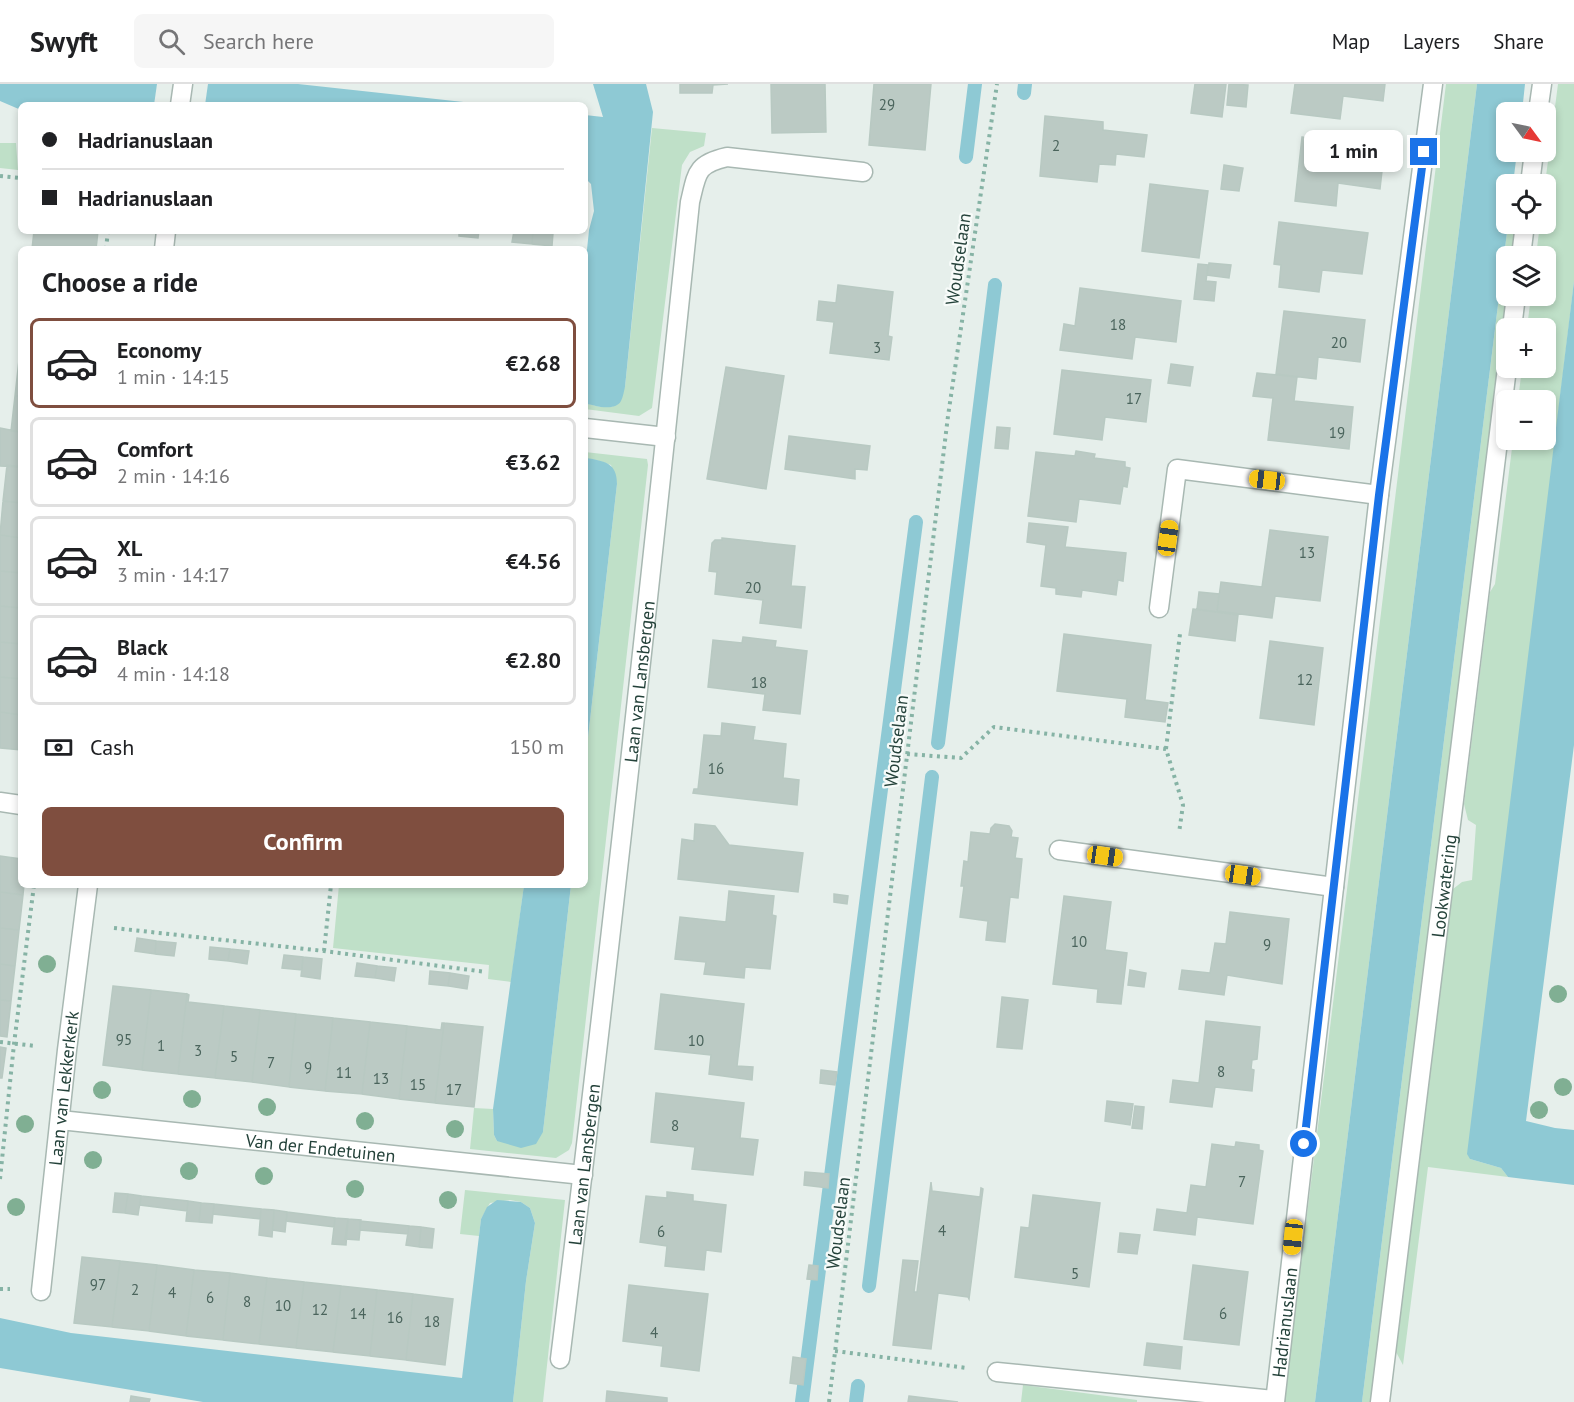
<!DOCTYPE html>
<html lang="en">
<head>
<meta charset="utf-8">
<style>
  body { margin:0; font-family:"PT Sans",sans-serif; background:#f6f6f6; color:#202124; height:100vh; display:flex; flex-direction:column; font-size:22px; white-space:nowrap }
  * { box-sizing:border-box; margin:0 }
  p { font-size:20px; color:#757577 }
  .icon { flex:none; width:33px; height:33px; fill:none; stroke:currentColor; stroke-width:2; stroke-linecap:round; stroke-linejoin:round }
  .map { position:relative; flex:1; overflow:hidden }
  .side { position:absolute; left:18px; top:162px; width:570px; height:642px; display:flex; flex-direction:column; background:#fff; border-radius:9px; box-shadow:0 3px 9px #0003 }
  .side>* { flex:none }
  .hud { position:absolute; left:18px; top:18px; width:570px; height:132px; border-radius:9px; box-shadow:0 3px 9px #0003; display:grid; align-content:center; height:132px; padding:0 24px; background:#fff }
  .needle { width:39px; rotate:123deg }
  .buttons { position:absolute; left:1496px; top:18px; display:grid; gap:12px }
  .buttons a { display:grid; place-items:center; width:60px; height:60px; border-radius:9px; background:#fff; box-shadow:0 3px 9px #0003; font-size:30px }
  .end { position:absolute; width:27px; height:27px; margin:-14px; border:8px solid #1a73e8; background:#fff; box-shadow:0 0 0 3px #fff }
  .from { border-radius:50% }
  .bubble { position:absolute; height:42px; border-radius:9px; background:#fff; box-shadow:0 3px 9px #0003; font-size:20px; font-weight:700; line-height:42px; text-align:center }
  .car { position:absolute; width:18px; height:36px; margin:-18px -9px; border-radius:8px; box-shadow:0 0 4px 2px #0007; background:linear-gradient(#f5c518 24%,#345 0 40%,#f5c518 0 76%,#345 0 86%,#f5c518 0) }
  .hud b { display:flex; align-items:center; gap:21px; height:57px; font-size:22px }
  .hud b+b { border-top:2px solid #e0e0e0 }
  .hud i { width:15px; height:15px; background:#202124 }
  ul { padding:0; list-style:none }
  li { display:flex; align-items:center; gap:18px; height:90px; margin:0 12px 9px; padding:0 12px; border:3px solid #e0e0e0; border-radius:9px }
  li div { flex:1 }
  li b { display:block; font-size:22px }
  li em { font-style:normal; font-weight:700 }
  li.selected { border-color:#7f4e3f }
  li>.icon { width:54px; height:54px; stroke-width:1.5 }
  h2 { padding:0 24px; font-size:27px; line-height:72px }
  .pay { display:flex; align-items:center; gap:15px; height:66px; padding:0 24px; font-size:22px }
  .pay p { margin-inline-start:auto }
  .cta { display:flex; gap:12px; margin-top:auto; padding:12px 24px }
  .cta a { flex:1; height:69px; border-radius:9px; background:#7f4e3f; color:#fff; font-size:24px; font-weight:700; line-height:69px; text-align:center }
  header { display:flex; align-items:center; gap:36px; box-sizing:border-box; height:84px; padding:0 30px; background:#fff; border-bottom:2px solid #e0e0e0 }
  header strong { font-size:28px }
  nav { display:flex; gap:33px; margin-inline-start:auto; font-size:21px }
  .search { width:420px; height:54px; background:#f6f6f6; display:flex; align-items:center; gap:15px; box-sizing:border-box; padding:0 21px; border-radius:9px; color:#757577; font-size:22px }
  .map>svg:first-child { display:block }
</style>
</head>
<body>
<header>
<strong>Swyft</strong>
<div class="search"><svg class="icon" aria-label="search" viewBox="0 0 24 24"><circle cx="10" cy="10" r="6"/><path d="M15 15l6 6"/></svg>Search here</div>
<nav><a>Map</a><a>Layers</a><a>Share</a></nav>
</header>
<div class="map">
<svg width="1574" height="1318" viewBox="0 0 1574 1318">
  <rect width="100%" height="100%" fill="#e6efeb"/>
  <path fill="#bfe0c8" d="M1446,0H1477L1315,1318H1284Z
    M1558,0H1574V197L1470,1075L1501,1084L1508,1093L1428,1083L1403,1281L1396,1268L1453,805L1462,798L1472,796L1476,741L1468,736L1464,720L1490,508L1495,500L1513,356H1545V316H1518L1522,284H1545V244H1527L1531,212H1545V172H1536L1540,140H1545V100Z
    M652,44L706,49L704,62L690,68L682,81L652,324L639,332L585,325V319L600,323H612L625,303Z
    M0,59H16L18,86L0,84Z
    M1508,140H1516L1512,172H1506L1507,212L1371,1318H1362Z
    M585,368L647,375L648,381L572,1059L569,1066L556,1074L470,1065L474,1024L493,1025L494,1051L497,1057L543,1048L571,801H585V680L617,400L611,381L596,376L585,375Z
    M339,801H524L511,898L488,895L489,881L333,864Z
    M465,1106L565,1116L543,1318H513L526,1197L535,1139L530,1124L521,1118L510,1116L490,1119L481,1135L479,1152L460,1150Z
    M1023,1301L1137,1316V1318H1021Z"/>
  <path fill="#8ec9d4" d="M0,0H298L491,21H21V26L0,17Z
    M593,0H646L653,28L625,303C624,307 623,313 621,317C615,328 594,322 585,319V186L589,146L594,127L591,100L585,94V31L603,33Z
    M1477,0H1525L1522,28H1506V68H1517L1513,100H1506V140H1508L1362,1318H1315Z
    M1574,197V661L1526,1037L1555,1044L1574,1046V1101L1508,1093L1501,1084L1470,1075L1467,1070Z
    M586,374C605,377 617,379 617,400L585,680Z
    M524,801H571L543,1048L536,1060L521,1064L497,1057L494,1051L493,1025Z
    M497,1116L521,1118L530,1124L535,1139L526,1197L513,1318H203L0,1284V1234L71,1249L462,1294L481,1135L487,1123Z"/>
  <path fill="#e6efeb" d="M157,0H208L205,21H154Z"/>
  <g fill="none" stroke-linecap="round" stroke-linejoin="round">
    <path stroke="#8ec9d4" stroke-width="14" d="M1024,9L1025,0
      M966,73L975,0
      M938,659L995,201
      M869,1202L932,693
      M802,1318C841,1025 876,731 916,438
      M856,1318L858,1302"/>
  </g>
  <path fill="#bbcac4" stroke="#b8c9c2" stroke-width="1.5" d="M680,0H728L713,1L712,9H680Z
    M771,0H825L826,48L772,49Z
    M874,0H931L925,66L869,61Z
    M1195,0H1226L1222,33L1191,29Z
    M1229,0L1248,1L1246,23L1227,21Z
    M1295,0H1385L1383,17L1343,12L1340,35L1291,29Z
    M1045,32L1103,38V46L1147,51L1144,73L1116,70L1115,81L1099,80L1097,98L1040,92Z
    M1302,53L1384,63V68H1388L1387,87H1382L1380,105L1338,99L1336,122L1295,117Z
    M1224,81L1243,84L1239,107L1221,105Z
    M1150,100L1208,107L1199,174L1142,167Z
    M1279,138L1368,149L1362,190L1322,186L1319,208L1279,203L1281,181L1274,180Z
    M34,147H98L96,165H32Z
    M459,147H479L478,154L459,152Z
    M514,147H533L532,160L512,158Z
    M533,147L553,149L552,162L532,160Z
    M1209,179L1231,181L1229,194L1207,191Z
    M1198,180L1208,181L1206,197L1216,198L1214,217L1194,215Z
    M838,201L893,208L888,252L892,253L889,276L830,269L834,238L817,236L819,217L836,219Z
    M1080,204L1181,217L1176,258L1135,253L1132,275L1060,266L1064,240L1075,242Z
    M1284,227L1365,236L1360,278L1318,273L1316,295L1276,290Z
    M19,276L21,277V312H15Z
    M1171,280L1193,283L1190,302L1168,299Z
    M726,283L784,292L766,405L707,395Z
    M1062,286L1151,296L1146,338L1105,333L1102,356L1054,350Z
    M1257,289L1297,293L1294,317L1353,323L1349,365L1268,356L1273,314L1253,312Z
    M15,312H21V348L11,347Z
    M997,343L1010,344L1008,365L995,364Z
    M0,344L21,348V383L0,382Z
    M789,352L870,362L867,386L855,385V395L785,385Z
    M1076,367L1095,370L1094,374L1125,378V383L1130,384L1127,403L1123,402L1120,420L1079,415L1076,438L1028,432L1036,368L1075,372Z
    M7,381L21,383V419L3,417Z
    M3,417L21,419V454L0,451Z
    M1029,439L1068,443L1065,463L1126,469L1123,497L1118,496L1116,511L1082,506L1081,513L1056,510V504L1041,502L1046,461L1027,458Z
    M1270,446L1328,453L1320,517L1275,512L1272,534L1217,527L1221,498L1262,503Z
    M0,451L21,454V489L0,487Z
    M722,454L795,462L791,502L805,503L801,544L760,539L763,516L715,510L717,488L709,487L712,459L715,456H722Z
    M0,487L21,489V524L0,522Z
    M1199,508L1219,510L1217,528L1197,525Z
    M0,522L21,524V560L0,558Z
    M1193,525L1238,531L1235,557L1189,551Z
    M1064,550L1151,561L1145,616L1168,619L1165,638L1125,633L1127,615L1057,607Z
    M743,553L776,557L775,563L807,567L800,630L763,626L765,610L708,603L713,556L742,559Z
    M1270,557L1323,564L1314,641L1260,634Z
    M0,558L21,560V595L0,593Z
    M0,593L21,595V631L0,628Z
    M0,628L21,631V666L0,664Z
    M722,639L755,643L753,656L786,660L783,694L799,696L797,721L693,709L694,705H698L704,651L721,652Z
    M695,740L715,742L729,761L803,769L798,808L678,795L682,755L694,757Z
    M995,740L1009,742L1012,747L1011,753L1018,754L1015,774L1022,775L1018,814L1010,813L1005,858L986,856L988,837L960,833L964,802H961L964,777L968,778L971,748L990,750L991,744Z
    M0,772L21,775V801H24L23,811L0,808Z
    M729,807L774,812L772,831L776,832L770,885L745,883L744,894L704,890L706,878L675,875L680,833L726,838Z
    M0,808L23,811L19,846L0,844Z
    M834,810L848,812L847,820L834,818Z
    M1064,812L1111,818L1105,866L1127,869L1121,920L1097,918L1098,905L1053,900Z
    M1230,828L1289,835L1282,900L1227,891L1224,911L1179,905L1182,886L1210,889L1215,859L1226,860Z
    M0,844L19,846L15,882L0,880Z
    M137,854L156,857L155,870L135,867Z
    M156,857L176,859L174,872L155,870Z
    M210,863L230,865L228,877L209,875Z
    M230,865L249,867L247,880L228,877Z
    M284,871L303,873L302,886L282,884Z
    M303,873L322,875L320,895L301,892Z
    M357,879L377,882L375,894L355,892Z
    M0,880L15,882L11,917L0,916Z
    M377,882L396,884L394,897L375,894Z
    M1130,886L1146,889L1144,903L1128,901Z
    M430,887L450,889L448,902L429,900Z
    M450,889L469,892L467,905L448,902Z
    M113,902L151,906L142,986L103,981Z
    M151,906L187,910L178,990L142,986Z
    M187,910L189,911L188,918L224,922L215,994L178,990Z
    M661,910L744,920L737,982L753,983L752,996L709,990L711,971L655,965Z
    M1002,913L1028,916L1022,965L997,963Z
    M0,916L11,917L7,953L0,952Z
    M224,922L260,926L252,998L215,994Z
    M260,926L296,930L289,1003L252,998Z
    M296,930L333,934L325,1007L289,1003Z
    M333,934L370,938L362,1010L325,1007Z
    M1206,937L1260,943L1257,975L1252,976L1251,985L1254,986L1252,1007L1215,1003L1212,1023L1170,1018L1173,996L1199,999Z
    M370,938L407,942L399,1015L362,1010Z
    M442,939H444L435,1019L399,1015L407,942L441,946Z
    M444,939L483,943L474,1023L435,1019Z
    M0,963L6,964L2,994H0Z
    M821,986L837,988L835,1001L820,999Z
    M656,1009L744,1019L740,1054L758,1056L753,1091L692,1085L695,1063L651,1058Z
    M1107,1017L1133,1020L1130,1041L1105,1037Z
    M1135,1022L1144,1023L1142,1045L1132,1044Z
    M1236,1058L1259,1061V1066L1263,1067L1253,1140L1197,1133L1195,1151L1154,1146L1157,1125L1187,1129L1191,1101L1206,1103L1212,1060L1235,1063Z
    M805,1088L829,1090L828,1104L804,1101Z
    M931,1098L932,1107L980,1113L981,1104L983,1105L969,1215L968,1213L938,1209L931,1265L893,1261L903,1176L918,1177L914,1208H917Z
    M667,1108L693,1111V1117L726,1121L721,1168L706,1166L704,1186L665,1182L667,1162L640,1158L646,1112L667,1114Z
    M115,1109L128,1110L125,1129L113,1128Z
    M128,1110L141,1112L138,1131L125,1129Z
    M1033,1111L1100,1119L1089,1203L1015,1193L1021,1143L1029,1144Z
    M141,1112L188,1117L187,1127L140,1121Z
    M188,1117L201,1119L199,1138L186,1137Z
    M201,1119L214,1120L212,1139L199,1138Z
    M214,1120L261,1125L260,1135L213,1130Z
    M261,1125L274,1126L272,1153L259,1151Z
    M274,1126L287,1128L285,1148L273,1146Z
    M287,1128L335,1134L334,1143L286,1137Z
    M335,1134L348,1135L346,1161L332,1160Z
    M348,1135L361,1136L359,1156L345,1155Z
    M360,1137L409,1142L408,1150L360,1146Z
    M409,1142L421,1143L419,1163L406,1161Z
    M421,1143L434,1145L432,1164L419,1163Z
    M1120,1149L1140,1151L1137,1170L1118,1168Z
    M82,1173L120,1177L112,1243L74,1239Z
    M120,1177L157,1181L149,1247L112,1243Z
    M157,1181L194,1186L186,1252L149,1247Z
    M809,1181L818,1182L817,1196L807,1195Z
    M1193,1181L1248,1188L1239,1261L1184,1255Z
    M194,1186L230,1189L223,1256L186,1252Z
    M230,1189L267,1194L259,1260L223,1256Z
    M267,1194L304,1198L296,1264L259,1260Z
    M304,1198L341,1202L333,1268L296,1264Z
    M629,1201L708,1210L699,1287L661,1282L663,1262L623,1257Z
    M341,1202L377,1206L370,1272L333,1268Z
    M377,1206L413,1210L406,1276L370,1272Z
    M413,1210L453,1215L445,1281L406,1276Z
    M1147,1259L1182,1263L1180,1285L1144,1281Z
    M793,1273L806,1275L803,1301L790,1299Z
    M607,1307L667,1314V1318H606Z
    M131,1312L150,1315L149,1318H130Z
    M909,1312L958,1318H908Z"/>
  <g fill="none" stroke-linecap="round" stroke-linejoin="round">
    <defs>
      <g id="street">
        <path d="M180,21L183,0"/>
        <path d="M1538,28L1542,0"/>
        <path d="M1530,100L1534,68"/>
        <path d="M164,165L166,147"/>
        <path d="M1521,172L1525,140"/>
        <path d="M1512,244L1516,212"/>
        <path d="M585,344L666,353"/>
        <path d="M1159,524L1177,385L1379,411"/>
        <path d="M0,718L21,721"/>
        <path d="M1059,766L1334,803"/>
        <path id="s1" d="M60,1036L583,1091"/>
        <path id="s2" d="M41,1207L67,966L88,801"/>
        <path id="s3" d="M560,1275C608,890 650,504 690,118C697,89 696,80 727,73L863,88"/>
        <path d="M997,1288L1275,1316"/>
        <path id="s4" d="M1275,1318L1379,411L1433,0"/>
        <path id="s5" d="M1380,1318L1507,284"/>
      </g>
    </defs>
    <use href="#street" stroke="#a8b8b2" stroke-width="21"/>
    <path stroke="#86b3a5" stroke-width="4" stroke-dasharray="3 4.5" stroke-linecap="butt" d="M0,92L21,94
      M106,165L108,147
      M1166,665L1180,550
      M907,670L961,674L994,643L1166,665L1183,721L1179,749
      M114,844L324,867L486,888
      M324,867L331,801
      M0,958L36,962
      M0,1095L14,960L34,801
      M0,1205H10
      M835,1267L967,1284
      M829,1318L948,332L997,0"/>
    <use href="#street" stroke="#fff" stroke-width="18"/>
  </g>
  <g fill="#80af93">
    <circle cx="47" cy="880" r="9"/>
    <circle cx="1558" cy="910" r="9"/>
    <circle cx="1563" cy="1003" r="9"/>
    <circle cx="102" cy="1006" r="9"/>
    <circle cx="192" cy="1015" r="9"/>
    <circle cx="267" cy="1023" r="9"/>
    <circle cx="1539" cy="1026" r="9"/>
    <circle cx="365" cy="1037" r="9"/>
    <circle cx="25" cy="1040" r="9"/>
    <circle cx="455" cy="1045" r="9"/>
    <circle cx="93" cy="1076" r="9"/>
    <circle cx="189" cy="1087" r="9"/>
    <circle cx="264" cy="1092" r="9"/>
    <circle cx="355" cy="1105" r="9"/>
    <circle cx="448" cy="1116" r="9"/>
    <circle cx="16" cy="1123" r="9"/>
  </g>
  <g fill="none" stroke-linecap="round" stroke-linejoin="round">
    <path stroke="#1a73e8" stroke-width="8" d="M1304,1060L1379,411L1424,68"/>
  </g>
  <g text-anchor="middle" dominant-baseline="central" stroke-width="4.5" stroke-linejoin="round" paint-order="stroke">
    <g font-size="15" fill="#4a645c">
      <text x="887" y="20">29</text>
      <text x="1056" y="61">2</text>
      <text x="1118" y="240">18</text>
      <text x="1339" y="258">20</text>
      <text x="877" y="263">3</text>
      <text x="1134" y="314">17</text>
      <text x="1337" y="348">19</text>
      <text x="1307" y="468">13</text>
      <text x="753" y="503">20</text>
      <text x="1305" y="595">12</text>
      <text x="759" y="598">18</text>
      <text x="716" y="684">16</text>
      <text x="1079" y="857">10</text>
      <text x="1267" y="860">9</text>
      <text x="124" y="955">95</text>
      <text x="696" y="956">10</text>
      <text x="161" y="961">1</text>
      <text x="198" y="966">3</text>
      <text x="234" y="972">5</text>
      <text x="271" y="978">7</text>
      <text x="308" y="983">9</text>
      <text x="1221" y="987">8</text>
      <text x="344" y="988">11</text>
      <text x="381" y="994">13</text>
      <text x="418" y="1000">15</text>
      <text x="454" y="1005">17</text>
      <text x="675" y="1041">8</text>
      <text x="1242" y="1097">7</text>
      <text x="942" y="1146">4</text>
      <text x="661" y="1147">6</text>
      <text x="1075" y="1189">5</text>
      <text x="98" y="1200">97</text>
      <text x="135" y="1205">2</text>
      <text x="172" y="1208">4</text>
      <text x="210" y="1213">6</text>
      <text x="247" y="1217">8</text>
      <text x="283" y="1221">10</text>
      <text x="320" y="1225">12</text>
      <text x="358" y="1229">14</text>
      <text x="1223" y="1229">6</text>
      <text x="395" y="1233">16</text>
      <text x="432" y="1237">18</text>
      <text x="654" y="1248">4</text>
    </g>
    <g font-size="18" fill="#24423a" stroke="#f7fbf9">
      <text transform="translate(958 175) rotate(-82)">Woudselaan</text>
      <text stroke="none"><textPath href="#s3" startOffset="682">Laan van Lansbergen</textPath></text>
      <text transform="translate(896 657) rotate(-83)">Woudselaan</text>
      <text stroke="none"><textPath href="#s5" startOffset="520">Lookwatering</textPath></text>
      <text stroke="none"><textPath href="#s2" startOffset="204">Laan van Lekkerkerk</textPath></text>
      <text stroke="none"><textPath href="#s1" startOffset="262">Van der Endetuinen</textPath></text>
      <text stroke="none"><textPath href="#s3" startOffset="196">Laan van Lansbergen</textPath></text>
      <text transform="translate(838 1139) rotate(-83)">Woudselaan</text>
      <text stroke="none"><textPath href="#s4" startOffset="80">Hadrianuslaan</textPath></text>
    </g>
  </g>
</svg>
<div class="buttons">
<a><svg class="needle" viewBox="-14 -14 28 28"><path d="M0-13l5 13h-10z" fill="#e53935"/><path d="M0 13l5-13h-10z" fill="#757577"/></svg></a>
<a><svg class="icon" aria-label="locate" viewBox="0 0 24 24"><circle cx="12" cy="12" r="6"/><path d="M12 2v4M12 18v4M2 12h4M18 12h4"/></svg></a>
<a><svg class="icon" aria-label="layers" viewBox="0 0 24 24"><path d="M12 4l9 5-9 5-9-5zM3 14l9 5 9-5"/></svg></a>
<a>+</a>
<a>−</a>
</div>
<i class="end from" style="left:1304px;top:1060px"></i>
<i class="end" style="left:1424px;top:68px"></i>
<div class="bubble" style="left:1304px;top:46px;width:99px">1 min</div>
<i class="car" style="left:1267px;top:396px;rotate:277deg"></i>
<i class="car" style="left:1168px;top:454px;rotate:8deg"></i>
<i class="car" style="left:1105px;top:772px;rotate:98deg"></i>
<i class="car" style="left:1243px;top:791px;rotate:98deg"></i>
<i class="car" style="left:1293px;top:1153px;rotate:186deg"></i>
<div class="hud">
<b><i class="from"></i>Hadrianuslaan</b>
<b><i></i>Hadrianuslaan</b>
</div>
<section class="side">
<h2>Choose a ride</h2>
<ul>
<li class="selected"><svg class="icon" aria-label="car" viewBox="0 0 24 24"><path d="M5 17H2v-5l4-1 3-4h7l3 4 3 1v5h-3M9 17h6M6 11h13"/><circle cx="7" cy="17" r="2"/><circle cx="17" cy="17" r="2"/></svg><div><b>Economy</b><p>1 min · 14:15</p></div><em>€2.68</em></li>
<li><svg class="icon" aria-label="car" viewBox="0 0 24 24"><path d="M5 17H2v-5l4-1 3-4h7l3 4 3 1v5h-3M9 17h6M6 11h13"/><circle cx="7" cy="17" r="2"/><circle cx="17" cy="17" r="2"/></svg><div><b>Comfort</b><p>2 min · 14:16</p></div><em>€3.62</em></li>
<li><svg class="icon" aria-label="car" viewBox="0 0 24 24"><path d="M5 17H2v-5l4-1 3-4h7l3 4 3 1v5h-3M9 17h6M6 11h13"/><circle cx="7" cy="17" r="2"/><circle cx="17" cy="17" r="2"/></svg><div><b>XL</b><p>3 min · 14:17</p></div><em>€4.56</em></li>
<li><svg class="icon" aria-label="car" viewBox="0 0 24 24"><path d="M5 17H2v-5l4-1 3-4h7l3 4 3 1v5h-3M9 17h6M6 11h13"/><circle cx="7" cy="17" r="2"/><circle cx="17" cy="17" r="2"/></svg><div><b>Black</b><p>4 min · 14:18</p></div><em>€2.80</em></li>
</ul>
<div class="pay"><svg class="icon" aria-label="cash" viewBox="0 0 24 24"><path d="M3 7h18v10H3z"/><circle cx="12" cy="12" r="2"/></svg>Cash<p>150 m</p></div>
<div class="cta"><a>Confirm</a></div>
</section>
</div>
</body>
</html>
